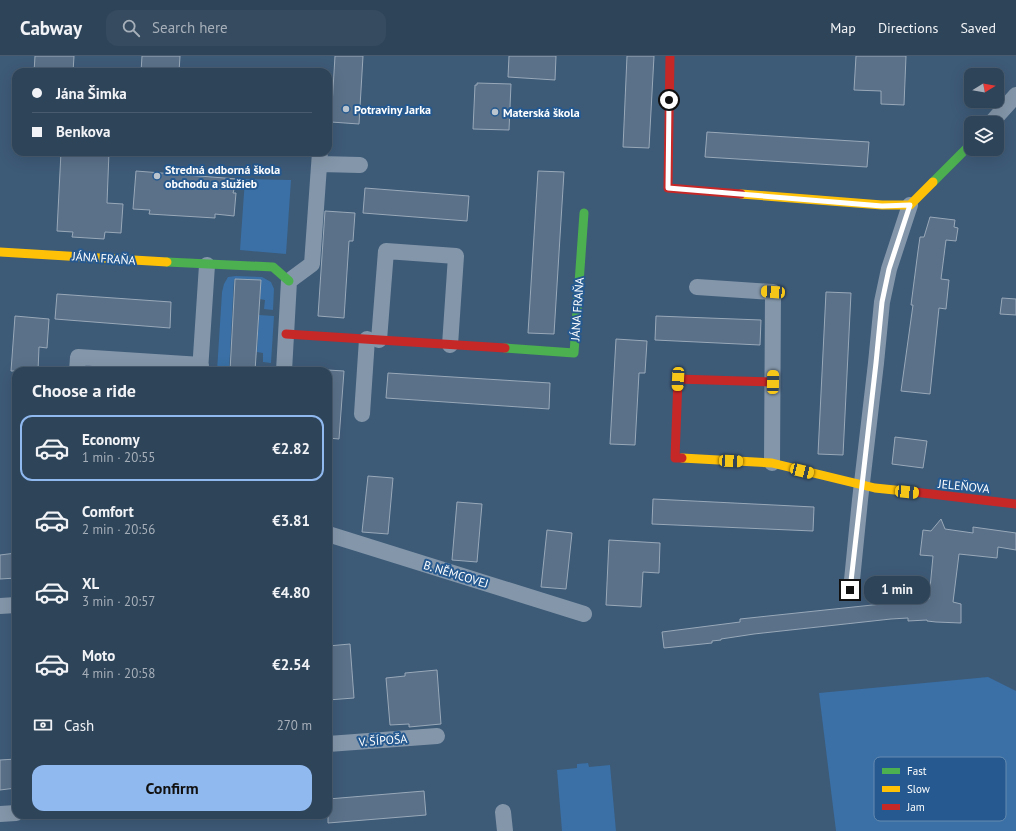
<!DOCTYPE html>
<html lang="en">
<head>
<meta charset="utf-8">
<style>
  body { margin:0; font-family:"PT Sans",sans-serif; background:#364b5f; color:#f1f3f6; height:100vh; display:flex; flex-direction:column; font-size:15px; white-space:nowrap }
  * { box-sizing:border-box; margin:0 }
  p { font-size:13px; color:#a7b0ba }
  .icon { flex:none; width:22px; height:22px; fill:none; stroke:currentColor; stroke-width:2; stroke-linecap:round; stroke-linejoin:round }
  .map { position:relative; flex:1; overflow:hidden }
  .drawer { position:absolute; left:12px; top:311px; width:320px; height:452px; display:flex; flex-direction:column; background:#2e4459; border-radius:12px; box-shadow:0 4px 16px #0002,0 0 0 1px #495c6f }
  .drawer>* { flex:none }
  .hud { position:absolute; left:12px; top:12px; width:320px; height:88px; border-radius:12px; box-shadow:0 4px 16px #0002,0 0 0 1px #495c6f; display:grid; align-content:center; height:88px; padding:0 20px; background:#2e4459 }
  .needle { width:26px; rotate:79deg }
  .fabs { position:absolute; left:964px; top:12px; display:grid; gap:8px }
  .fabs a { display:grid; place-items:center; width:40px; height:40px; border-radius:8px; background:#2e4459; box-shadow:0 4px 16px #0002,0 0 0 1px #495c6f; font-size:20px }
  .end { position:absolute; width:18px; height:18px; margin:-9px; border:5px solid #fff; background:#111; box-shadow:0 0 0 2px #111 }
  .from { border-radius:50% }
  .bubble { position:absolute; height:28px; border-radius:12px; background:#2e4459; box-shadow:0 4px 16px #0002,0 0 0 1px #495c6f; font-size:13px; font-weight:600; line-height:28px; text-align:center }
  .car { position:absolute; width:12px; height:24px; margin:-12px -6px; border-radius:5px; box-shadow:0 0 3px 1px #0007; background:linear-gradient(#f5c518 24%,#345 0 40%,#f5c518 0 76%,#345 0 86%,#f5c518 0) }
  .hud b { display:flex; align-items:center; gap:14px; height:38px; font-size:15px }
  .hud b+b { border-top:1px solid #495c6f }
  .hud i { width:10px; height:10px; background:#f1f3f6 }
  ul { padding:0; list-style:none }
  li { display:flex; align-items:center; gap:12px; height:66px; margin:0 8px 6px; padding:0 12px; border:2px solid transparent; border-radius:12px }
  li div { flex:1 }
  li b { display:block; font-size:15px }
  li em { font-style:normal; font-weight:600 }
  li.current { border-color:#90b9f0 }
  li>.icon { width:36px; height:36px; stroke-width:1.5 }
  h2 { padding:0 20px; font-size:18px; line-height:48px }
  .pay { display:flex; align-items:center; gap:10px; height:44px; padding:0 20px; font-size:15px }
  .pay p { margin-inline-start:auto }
  .action { display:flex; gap:8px; margin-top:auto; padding:8px 20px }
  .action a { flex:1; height:46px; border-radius:12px; background:#90b9f0; color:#111; font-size:16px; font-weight:600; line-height:46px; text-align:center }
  header { display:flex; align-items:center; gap:24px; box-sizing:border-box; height:56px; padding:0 20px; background:#2e4459; border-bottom:1px solid #495c6f }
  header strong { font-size:19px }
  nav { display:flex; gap:22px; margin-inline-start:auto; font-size:14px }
  .search { width:280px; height:36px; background:#364b5f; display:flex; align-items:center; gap:10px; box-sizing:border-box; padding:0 14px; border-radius:12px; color:#a7b0ba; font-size:15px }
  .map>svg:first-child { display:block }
</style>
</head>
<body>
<header>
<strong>Cabway</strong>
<div class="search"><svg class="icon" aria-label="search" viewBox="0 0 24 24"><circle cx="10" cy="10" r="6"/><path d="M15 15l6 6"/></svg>Search here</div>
<nav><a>Map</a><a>Directions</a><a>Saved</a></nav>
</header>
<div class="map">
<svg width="1016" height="775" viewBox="0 0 1016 775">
  <rect width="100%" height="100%" fill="#3d5a77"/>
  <path fill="#3a70a5" d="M245,123L291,124L286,198L240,194Z
    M236,220L262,221L271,226L274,233L273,254L264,253L265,244L260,243L261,225L234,223L229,315H217L222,236L224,228L228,221Z
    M259,259L274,260L271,307L263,306V297L257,296Z
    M988,621L1016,635V775H836L819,637Z
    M588,707L589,711L610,709L616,775H562L557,714L577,712V708Z"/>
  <path fill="#5a7189" stroke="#99a9b9" d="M35,0H74L73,16H34Z
    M142,0H180L179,16H141Z
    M335,0H363L359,68L331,66Z
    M509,0H556L555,24L508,21Z
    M627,0H654L649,92L623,91Z
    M856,0H906L904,49L881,48V35L854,34Z
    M477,27L511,28L509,74L473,73L475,29H477Z
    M707,76L869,86L867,111L705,101Z
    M61,96H109L107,147L123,148L121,177L105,176L104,183L72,181L73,176L57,175Z
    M136,115L237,123L233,137H236L234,160L215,158V162L149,158L150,154L133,153Z
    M538,115L564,116L554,278L528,277Z
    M365,132L469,140L467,165L363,157Z
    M325,155L355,157L353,185H349L344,262L318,260Z
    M930,161L955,164L954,171L958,172L956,185L946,184L941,223L949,224L946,253L939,252L930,338L901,335L913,249H911L918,195L920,181H924Z
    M235,223L261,224L255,315H230Z
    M826,236L851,237L843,399L818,398Z
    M57,238L171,246L170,272L55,263Z
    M1002,242L1016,243V259L1000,258Z
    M15,260L49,263L47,292L39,291L38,315H11Z
    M656,260L761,264L760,289L655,284Z
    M616,283L647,285L645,317H639L635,389L610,388Z
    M328,314L344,315L339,383L328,382Z
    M388,317L550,327L549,353L386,342Z
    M895,381L927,385L923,412L892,408Z
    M368,420L393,422L388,478L362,476Z
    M653,443L814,451L813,475L652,468Z
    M457,446L482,448L477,506L452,504Z
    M941,463L945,473L973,477V471L1016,477V494L998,491L997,502L959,498L953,546L961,548V567L936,566L927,565V564L908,565V562L891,563L754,578L721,583V584L712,585V587L664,592L662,576L740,566V563L929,543L933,500L920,499L923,474L931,475Z
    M547,474L572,477L566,533L541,531Z
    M609,484L660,487L659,517L643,516L641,551L606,549Z
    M16,497V522L0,523V499Z
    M350,588L354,642L328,644V590Z
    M437,614L441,668L409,671V668L390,669L386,622L405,620V617Z
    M16,703V732L0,734V704Z
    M424,735L426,759L328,767V743Z"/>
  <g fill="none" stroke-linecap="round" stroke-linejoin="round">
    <path stroke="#8497aa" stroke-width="16" d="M991,67L1016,39
      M320,108L360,109
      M697,231L773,236L772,407
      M379,284L386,195L456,200L450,289
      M77,315L78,301L201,309
      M200,315L207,209
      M284,315L289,225L312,208L320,96
      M362,358L367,283
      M328,478L584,558
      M851,534L860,444L876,307L882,246L889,213L910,149
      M0,550L16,549
      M328,688L437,680
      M503,756L505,775
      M0,758L16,757"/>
    <path stroke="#4caf50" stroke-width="9" d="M933,126L971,88
      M167,206L273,211L289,225
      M505,292L574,297L584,157"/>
    <path stroke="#ffc107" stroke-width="9" d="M741,138L882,149H910L933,126
      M0,196L167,206
      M682,402L772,407L875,432L914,436"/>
    <path stroke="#c62828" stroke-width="9" d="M670,0L668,132L741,138
      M286,278L505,292
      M682,402H675L678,323L773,326
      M914,436L1016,448"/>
  </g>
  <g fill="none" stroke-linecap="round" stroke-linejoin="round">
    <path stroke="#fff" stroke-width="5" d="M669,44L668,132L882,150L910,149L889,213L882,246L876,307L850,534"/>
  </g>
  <g fill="#bbc5cf" stroke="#25598f" stroke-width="1.5">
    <circle cx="346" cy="53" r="4"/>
    <circle cx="495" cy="56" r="4"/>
    <circle cx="157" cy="120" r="4"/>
  </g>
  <g text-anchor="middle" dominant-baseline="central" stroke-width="4" stroke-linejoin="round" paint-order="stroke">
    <g font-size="12" font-weight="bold" fill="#fff" stroke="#25598f" text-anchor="start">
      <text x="354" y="53">Potraviny Jarka</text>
      <text x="503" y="56">Materská škola</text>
      <text x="165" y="113">Stredná odborná škola<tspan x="165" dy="14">obchodu a služieb</tspan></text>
    </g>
    <g font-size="12" fill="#fff" stroke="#25598f">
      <text transform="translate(104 202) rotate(4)">JÁNA FRAŇA</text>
      <text transform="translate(577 253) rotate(-86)">JÁNA FRAŇA</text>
      <text transform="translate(964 430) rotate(6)">JELEŇOVA</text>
      <text transform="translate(456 518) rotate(17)">B. NĚMCOVEJ</text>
      <text transform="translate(383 684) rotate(-4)">V. ŠÍPOŠA</text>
    </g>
  </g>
  <rect x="874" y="701" width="132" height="64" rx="6" fill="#25598f" stroke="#668bb1" stroke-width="1"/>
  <rect x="882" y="712" width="18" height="6" fill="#4caf50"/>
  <rect x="882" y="730" width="18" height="6" fill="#ffc107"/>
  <rect x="882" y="748" width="18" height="6" fill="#c62828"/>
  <g font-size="11" fill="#fff">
    <text x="907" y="719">Fast</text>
    <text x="907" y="737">Slow</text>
    <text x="907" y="755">Jam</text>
  </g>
</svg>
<div class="fabs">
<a><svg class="needle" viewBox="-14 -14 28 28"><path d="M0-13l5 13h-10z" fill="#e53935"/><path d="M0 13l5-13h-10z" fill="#a7b0ba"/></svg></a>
<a><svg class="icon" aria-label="layers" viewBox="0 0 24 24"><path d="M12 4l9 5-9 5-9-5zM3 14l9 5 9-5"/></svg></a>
</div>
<i class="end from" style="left:669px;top:44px"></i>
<i class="end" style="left:850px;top:534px"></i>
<div class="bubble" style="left:864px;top:520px;width:66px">1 min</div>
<i class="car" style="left:773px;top:236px;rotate:274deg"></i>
<i class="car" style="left:678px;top:323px;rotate:183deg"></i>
<i class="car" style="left:773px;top:326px;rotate:1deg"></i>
<i class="car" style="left:731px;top:405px;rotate:93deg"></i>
<i class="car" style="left:802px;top:415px;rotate:104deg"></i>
<i class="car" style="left:907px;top:436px;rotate:96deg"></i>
<div class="hud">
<b><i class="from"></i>Jána Šimka</b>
<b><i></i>Benkova</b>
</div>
<section class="drawer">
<h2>Choose a ride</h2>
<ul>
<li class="current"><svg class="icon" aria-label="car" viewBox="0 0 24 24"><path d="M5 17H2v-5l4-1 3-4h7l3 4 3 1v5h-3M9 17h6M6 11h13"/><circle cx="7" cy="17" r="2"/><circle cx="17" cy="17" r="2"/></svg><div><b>Economy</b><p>1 min · 20:55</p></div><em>€2.82</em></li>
<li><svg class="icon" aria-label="car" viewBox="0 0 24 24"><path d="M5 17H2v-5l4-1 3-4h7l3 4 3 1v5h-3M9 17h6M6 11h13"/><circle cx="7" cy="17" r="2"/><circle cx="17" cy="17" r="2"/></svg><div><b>Comfort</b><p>2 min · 20:56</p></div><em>€3.81</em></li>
<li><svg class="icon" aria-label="car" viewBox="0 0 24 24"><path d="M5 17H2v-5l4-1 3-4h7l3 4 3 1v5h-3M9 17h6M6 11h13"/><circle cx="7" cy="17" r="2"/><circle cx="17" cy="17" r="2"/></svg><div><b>XL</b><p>3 min · 20:57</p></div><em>€4.80</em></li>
<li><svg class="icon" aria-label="car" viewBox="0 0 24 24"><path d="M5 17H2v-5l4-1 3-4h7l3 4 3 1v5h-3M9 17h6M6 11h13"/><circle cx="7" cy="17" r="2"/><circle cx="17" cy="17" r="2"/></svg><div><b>Moto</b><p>4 min · 20:58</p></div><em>€2.54</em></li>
</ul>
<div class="pay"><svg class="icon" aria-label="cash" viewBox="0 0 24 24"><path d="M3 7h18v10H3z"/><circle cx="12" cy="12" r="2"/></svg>Cash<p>270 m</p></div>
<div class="action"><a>Confirm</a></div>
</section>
</div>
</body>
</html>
